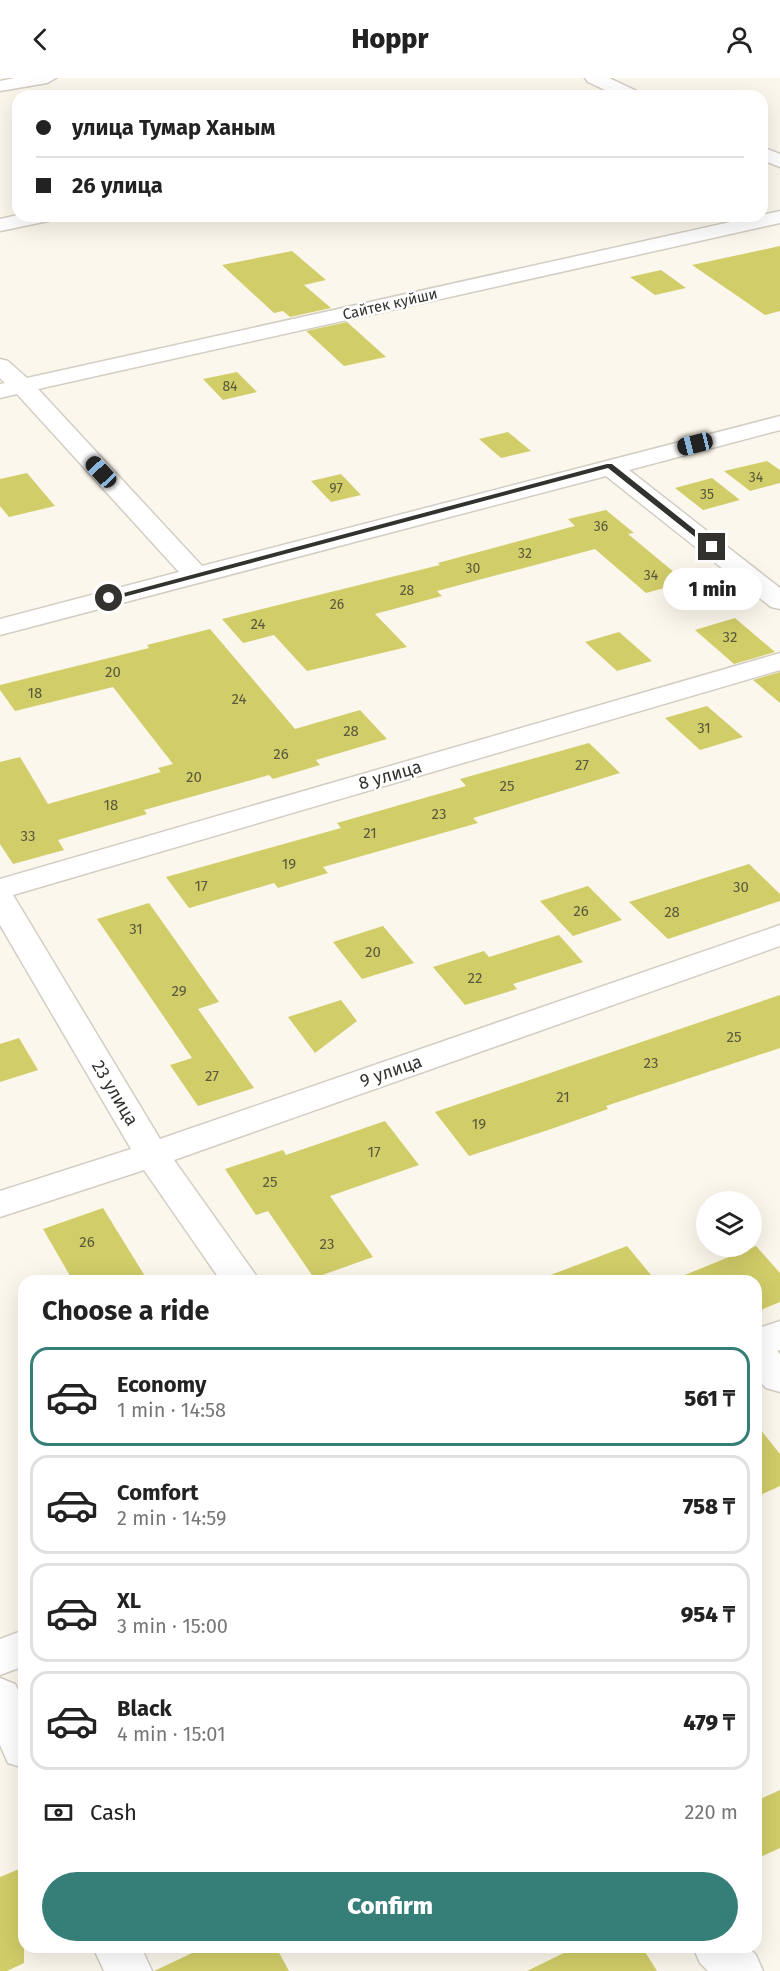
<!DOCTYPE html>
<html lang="en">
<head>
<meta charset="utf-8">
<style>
  body { margin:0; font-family:"Fira Sans",sans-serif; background:#f6f6f6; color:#222; height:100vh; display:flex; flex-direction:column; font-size:22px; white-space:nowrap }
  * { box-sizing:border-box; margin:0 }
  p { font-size:20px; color:#767676 }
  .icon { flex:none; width:33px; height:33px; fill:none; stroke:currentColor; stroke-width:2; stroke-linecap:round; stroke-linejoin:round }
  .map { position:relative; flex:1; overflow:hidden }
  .drawer { position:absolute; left:18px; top:1197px; width:744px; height:678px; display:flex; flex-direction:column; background:#fff; border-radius:18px; box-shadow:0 6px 24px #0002 }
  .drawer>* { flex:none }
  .top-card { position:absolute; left:12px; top:12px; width:756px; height:132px; border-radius:18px; box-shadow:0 6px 24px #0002; display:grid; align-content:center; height:132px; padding:0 24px; background:#fff }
  .tools { position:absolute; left:696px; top:1113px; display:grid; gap:12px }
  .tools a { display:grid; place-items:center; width:66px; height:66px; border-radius:50%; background:#fff; box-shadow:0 6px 24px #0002; font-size:30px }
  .end { position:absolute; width:27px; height:27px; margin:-14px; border:8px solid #33322e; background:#fff; box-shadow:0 0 0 3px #fff }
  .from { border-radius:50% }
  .bubble { position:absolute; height:42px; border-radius:21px; background:#fff; box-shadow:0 6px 24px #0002; font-size:20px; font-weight:800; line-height:42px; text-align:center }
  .car { position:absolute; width:18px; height:36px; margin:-18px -9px; border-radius:8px; box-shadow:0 0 4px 2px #0007; background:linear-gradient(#222 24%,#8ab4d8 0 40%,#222 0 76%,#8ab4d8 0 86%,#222 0) }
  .top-card b { display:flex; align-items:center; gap:21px; height:57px; font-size:22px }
  .top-card b+b { border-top:2px solid #e0e0e0 }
  .top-card i { width:15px; height:15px; background:#222 }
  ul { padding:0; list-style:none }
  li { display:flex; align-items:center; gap:18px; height:99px; margin:0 12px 9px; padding:0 12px; border:3px solid #e0e0e0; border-radius:18px }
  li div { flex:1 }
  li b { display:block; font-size:22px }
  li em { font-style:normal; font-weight:800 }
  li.on { border-color:#367e78 }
  li>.icon { width:54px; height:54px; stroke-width:1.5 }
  h2 { padding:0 24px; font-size:27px; line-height:72px }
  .pay { display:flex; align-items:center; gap:15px; height:66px; padding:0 24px; font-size:22px }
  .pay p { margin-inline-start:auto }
  .action { display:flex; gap:12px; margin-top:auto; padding:12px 24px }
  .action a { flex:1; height:69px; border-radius:36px; background:#367e78; color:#fff; font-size:24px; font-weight:800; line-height:69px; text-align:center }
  header { display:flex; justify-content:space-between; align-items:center; height:78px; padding:0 24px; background:#fff; font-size:27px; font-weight:800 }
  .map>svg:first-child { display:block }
</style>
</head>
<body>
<header><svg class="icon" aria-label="back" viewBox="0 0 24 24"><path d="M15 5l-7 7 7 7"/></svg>Hoppr<svg class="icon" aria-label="person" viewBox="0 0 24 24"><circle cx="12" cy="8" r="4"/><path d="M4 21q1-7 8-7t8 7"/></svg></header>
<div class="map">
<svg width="780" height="1893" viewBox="0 0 780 1893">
  <rect width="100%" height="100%" fill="#fcf7ec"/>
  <path fill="#d1cd69" d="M780,168V233L765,237L692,187Z
    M292,173L326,202L304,207L331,230L290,239L283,233L274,235L222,187Z
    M661,192L686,210L655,217L630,199Z
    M347,244L386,279L344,288L306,253Z
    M237,294L257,314L223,322L203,301Z
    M508,354L531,373L501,380L479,361Z
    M767,383L780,392V405L750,413L724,393Z
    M27,395L55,428L9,439L0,428V401Z
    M341,396L361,417L331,424L311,403Z
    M712,400L740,422L703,432L675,410Z
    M606,432L634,455L628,456L686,504L646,515L595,471L437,513L442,518L375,536L407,569L307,593L274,557L243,565L222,541L440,487L438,485L575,448L568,441Z
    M735,540L775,574L734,586L695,552Z
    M210,551L295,651L360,632L387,661L316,682L320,687L273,701L269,697L144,732L147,736L58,762L64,772L13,786L0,766V684L20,679L48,726L161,694L158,690L173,686L113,609L15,633L0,612V607L149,570L147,567Z
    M619,554L652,583L617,593L585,564Z
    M780,594V625L753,602Z
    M707,628L743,659L700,672L665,640Z
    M589,665L620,695L473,740L478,745L323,789L328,795L278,810L274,805L189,830L166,799L341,750L337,745L466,708L460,701Z
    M749,786L780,816V823L668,861L629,824Z
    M588,808L622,842L573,858L540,823Z
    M149,825L219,924L198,931L254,1010L198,1028L170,987L192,980L97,841Z
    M383,848L414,885L362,901L333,864Z
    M559,857L583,884L513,906L517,911L465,927L433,889L484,873L489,879Z
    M780,917V970L606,1028L608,1031L554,1050L469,1078L435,1034Z
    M341,922L357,943L315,975L288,939Z
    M19,960L38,992L0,1004V966Z
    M385,1043L419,1087L330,1118L373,1179L314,1200L268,1133L256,1137L225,1091L283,1072L286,1077Z
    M103,1130L148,1203H73L43,1151Z
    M627,1168L656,1203H540V1201Z
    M756,1168L780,1195V1224L756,1234V1203H670Z
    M756,1346L780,1376V1408L756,1419Z
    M780,1712V1770L756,1781V1723Z
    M24,1789V1885L7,1893H0V1799Z
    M205,1869H276L289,1893H154Z
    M576,1869H642L657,1893H527Z"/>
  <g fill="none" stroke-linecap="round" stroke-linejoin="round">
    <defs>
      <path id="street" d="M15,0H56L47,5L0,13V3Z
        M585,0H609L639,14L642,18H618L588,4Z
        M762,69L780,76V89L762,82Z
        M780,133V145L38,311L202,488L780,338V352L629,392L780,510V531L771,529L606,398L0,557V541L179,494L17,316L0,320V306L5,305L0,300V281L8,283L27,300Z
        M18,137V138H56L53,142L0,153V141Z
        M780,575V592L13,817L160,1061L780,847V868L174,1082L260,1203H221L144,1092L0,1139V1113L131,1071L0,847V801Z
        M780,1243V1272L777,1273L780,1276V1314L766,1310L756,1299V1251Z
        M24,1552V1588L0,1597V1561Z
        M0,1600L15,1606L24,1624V1690L8,1685L0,1667Z
        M93,1869H141L152,1893H104Z
        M693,1869H748L756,1877L763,1893H708L700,1885Z"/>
    </defs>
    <use href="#street" stroke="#d3cec4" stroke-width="3"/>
    <use href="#street" fill="#fff" fill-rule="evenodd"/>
  </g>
  <path fill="#33322e" d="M607,386H612L714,467V470H709L608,390L112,522L105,520Z"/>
  <g text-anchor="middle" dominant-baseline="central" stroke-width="5" stroke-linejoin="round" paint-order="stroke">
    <g font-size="14" fill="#5a593d">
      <text x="230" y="308">84</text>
      <text x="756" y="399">34</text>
      <text x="336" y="410">97</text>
      <text x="707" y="416">35</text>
      <text x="601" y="448">36</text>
      <text x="525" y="475">32</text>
      <text x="473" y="490">30</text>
      <text x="651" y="497">34</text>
      <text x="407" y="512">28</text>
      <text x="337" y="526">26</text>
    </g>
    <g font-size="15" fill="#33322e" stroke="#fff">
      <text transform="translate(390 226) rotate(-13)">Сайтек куйши</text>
    </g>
    <g font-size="15" fill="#5a593d">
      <text x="258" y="546">24</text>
      <text x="730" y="559">32</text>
      <text x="113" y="594">20</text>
      <text x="35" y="615">18</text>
      <text x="239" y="621">24</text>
      <text x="704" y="650">31</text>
      <text x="351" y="653">28</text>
      <text x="281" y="676">26</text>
      <text x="582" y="687">27</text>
      <text x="194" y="699">20</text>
      <text x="507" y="708">25</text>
      <text x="111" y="727">18</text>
      <text x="439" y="736">23</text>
      <text x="370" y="755">21</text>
      <text x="28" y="758">33</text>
      <text x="289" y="786">19</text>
      <text x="201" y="808">17</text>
      <text x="741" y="809">30</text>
      <text x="581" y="833">26</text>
      <text x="672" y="834">28</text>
      <text x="136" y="851">31</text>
      <text x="373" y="874">20</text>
      <text x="475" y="900">22</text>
      <text x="179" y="913">29</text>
      <text x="734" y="959">25</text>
      <text x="651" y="985">23</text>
      <text x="212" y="998">27</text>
      <text x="563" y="1019">21</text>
      <text x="479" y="1046">19</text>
      <text x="374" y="1074">17</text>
      <text x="270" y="1104">25</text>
      <text x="87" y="1164">26</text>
      <text x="327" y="1166">23</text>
    </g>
    <g font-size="18" fill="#33322e" stroke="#fff">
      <text transform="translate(390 697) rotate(-16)">8 улица</text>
      <text transform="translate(391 993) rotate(-19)">9 улица</text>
      <text transform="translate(115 1015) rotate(59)">23 улица</text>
    </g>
  </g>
</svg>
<div class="tools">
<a><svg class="icon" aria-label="layers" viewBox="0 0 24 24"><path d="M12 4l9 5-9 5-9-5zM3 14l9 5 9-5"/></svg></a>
</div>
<i class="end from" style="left:109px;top:520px"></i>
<i class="end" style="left:712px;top:469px"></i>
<div class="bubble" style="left:663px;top:490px;width:99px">1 min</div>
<i class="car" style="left:695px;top:366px;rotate:256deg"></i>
<i class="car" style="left:101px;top:394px;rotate:317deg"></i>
<div class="top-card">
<b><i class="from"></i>улица Тумар Ханым</b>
<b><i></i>26 улица</b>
</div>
<section class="drawer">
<h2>Choose a ride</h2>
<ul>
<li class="on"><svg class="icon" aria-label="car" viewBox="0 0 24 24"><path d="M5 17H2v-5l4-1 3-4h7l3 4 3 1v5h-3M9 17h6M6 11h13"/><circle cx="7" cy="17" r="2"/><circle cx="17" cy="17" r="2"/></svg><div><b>Economy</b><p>1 min · 14:58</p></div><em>561 ₸</em></li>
<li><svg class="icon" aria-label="car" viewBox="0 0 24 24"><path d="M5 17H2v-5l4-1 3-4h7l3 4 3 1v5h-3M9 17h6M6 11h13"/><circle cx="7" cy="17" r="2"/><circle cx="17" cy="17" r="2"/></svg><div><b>Comfort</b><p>2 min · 14:59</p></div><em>758 ₸</em></li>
<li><svg class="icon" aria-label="car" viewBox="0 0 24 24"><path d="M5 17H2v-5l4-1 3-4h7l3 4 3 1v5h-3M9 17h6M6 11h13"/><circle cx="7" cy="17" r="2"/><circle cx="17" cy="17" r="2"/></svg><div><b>XL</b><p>3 min · 15:00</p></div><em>954 ₸</em></li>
<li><svg class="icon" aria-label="car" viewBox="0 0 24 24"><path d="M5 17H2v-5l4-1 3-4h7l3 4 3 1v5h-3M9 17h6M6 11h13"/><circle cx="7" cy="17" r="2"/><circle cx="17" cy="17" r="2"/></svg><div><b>Black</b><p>4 min · 15:01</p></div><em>479 ₸</em></li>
</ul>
<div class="pay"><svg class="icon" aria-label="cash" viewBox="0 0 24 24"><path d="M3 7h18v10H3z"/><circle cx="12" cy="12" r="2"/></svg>Cash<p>220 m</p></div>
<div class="action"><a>Confirm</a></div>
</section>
</div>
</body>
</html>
